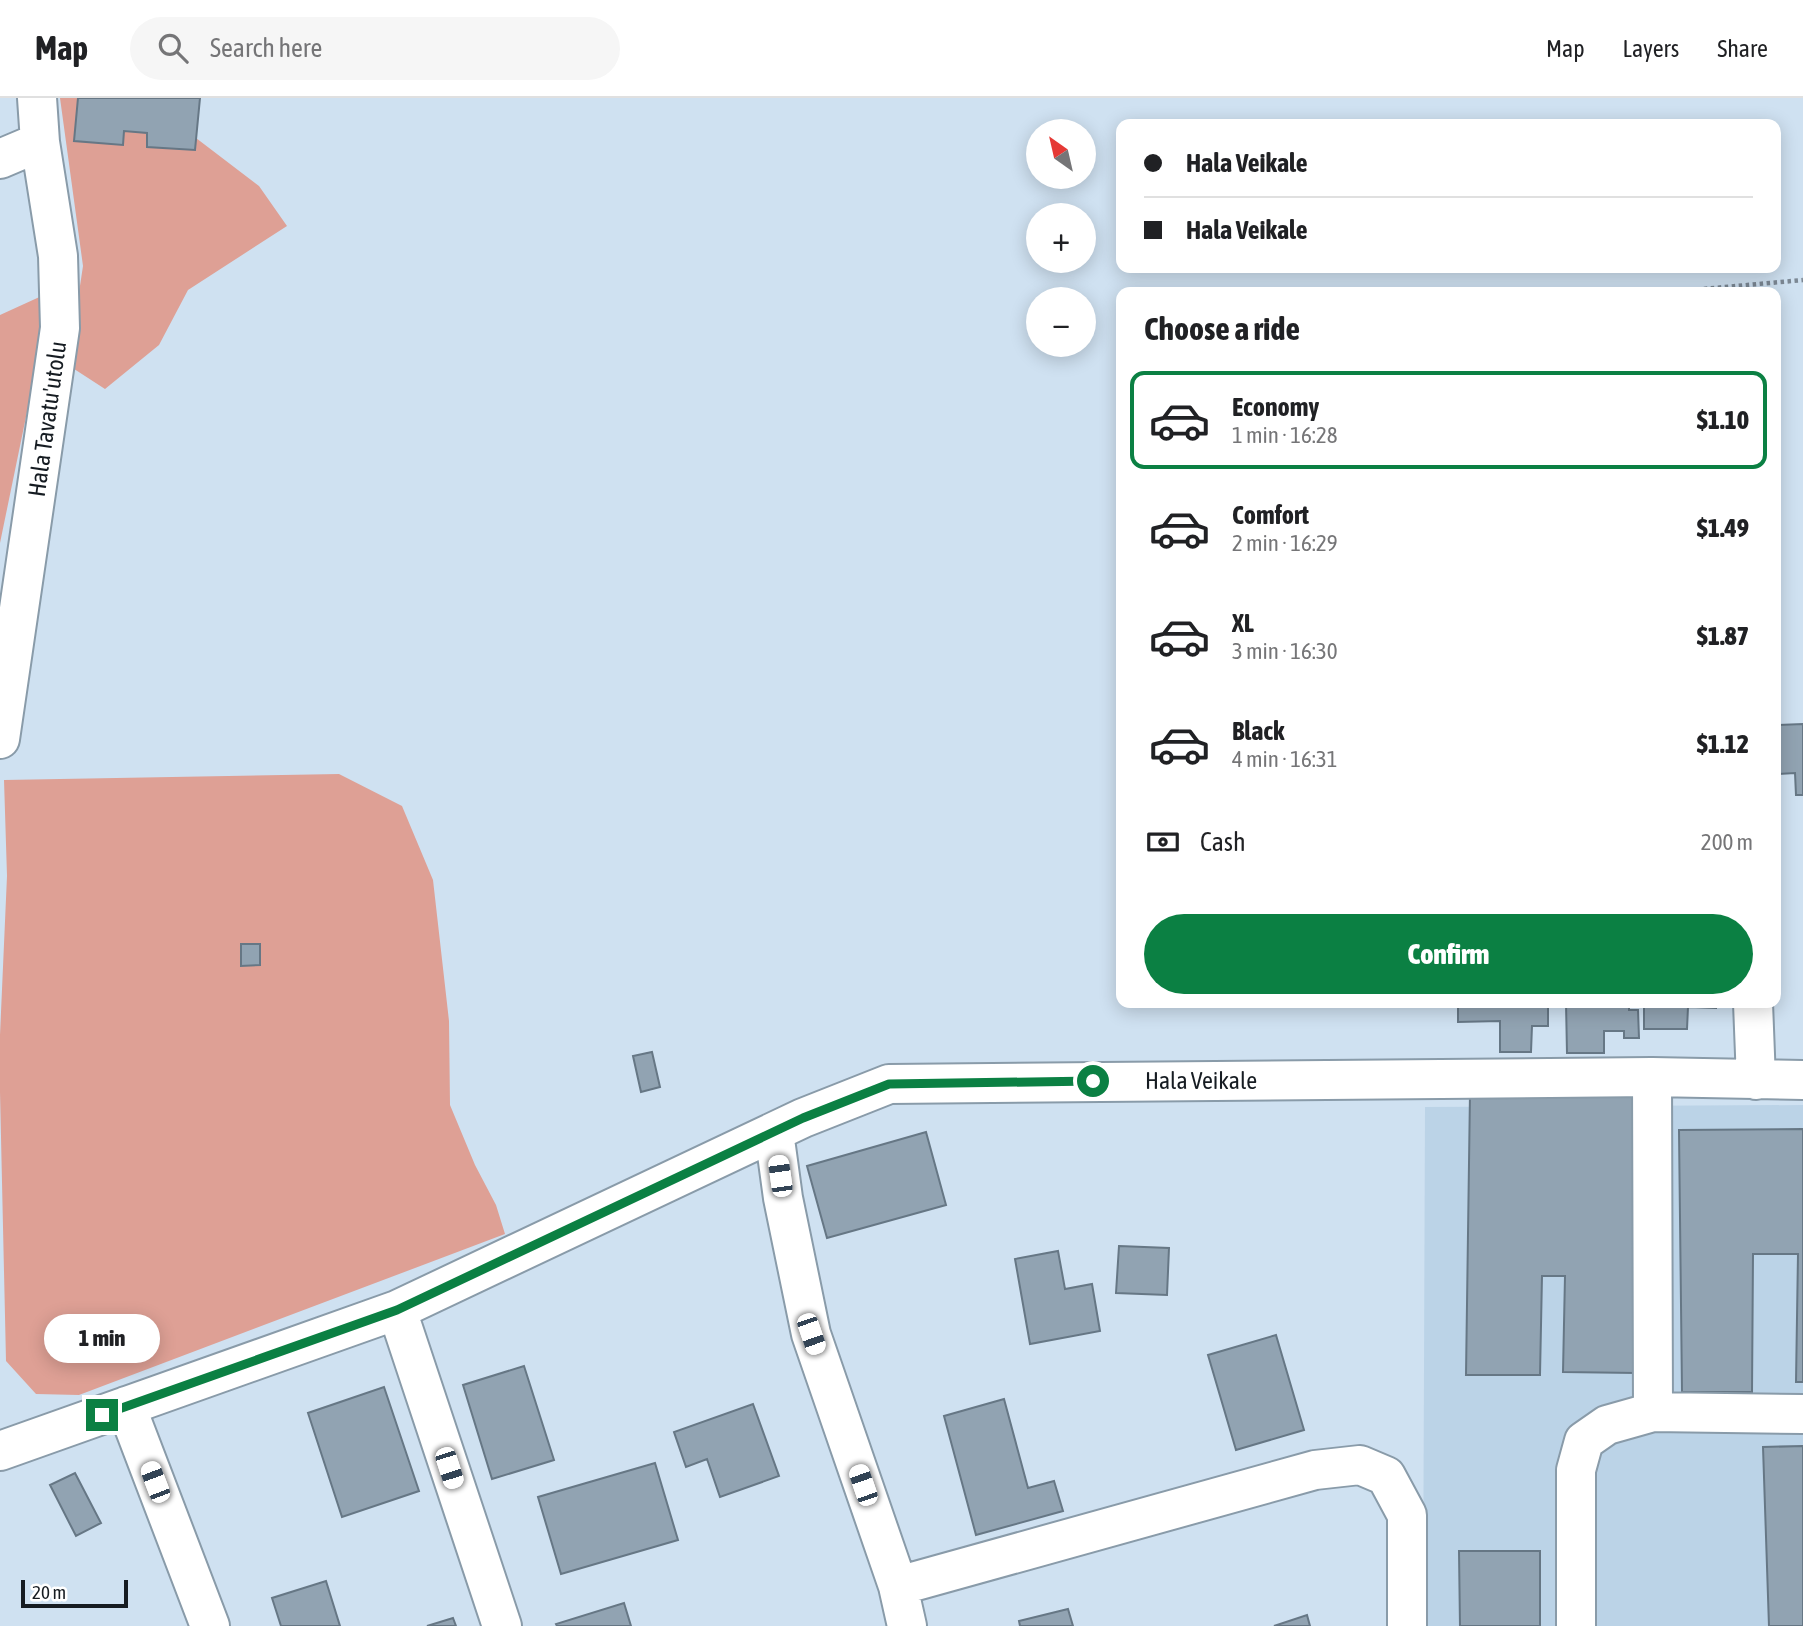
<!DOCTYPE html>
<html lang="en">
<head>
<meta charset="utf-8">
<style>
  body { margin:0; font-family:"Asap Condensed",sans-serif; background:#f6f6f6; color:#202124; height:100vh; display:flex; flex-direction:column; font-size:26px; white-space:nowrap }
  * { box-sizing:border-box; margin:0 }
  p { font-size:23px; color:#757577 }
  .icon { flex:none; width:38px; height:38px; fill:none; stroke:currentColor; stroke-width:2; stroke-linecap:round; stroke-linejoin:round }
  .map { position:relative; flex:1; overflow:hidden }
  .drawer { position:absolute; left:1116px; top:189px; width:665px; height:721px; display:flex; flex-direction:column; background:#fff; border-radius:14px; box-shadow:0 4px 18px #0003 }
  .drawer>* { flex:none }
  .top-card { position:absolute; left:1116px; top:21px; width:665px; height:154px; border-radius:14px; box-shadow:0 4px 18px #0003; display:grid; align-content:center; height:154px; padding:0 28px; background:#fff }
  .needle { width:46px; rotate:326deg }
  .fabs { position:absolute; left:1026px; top:21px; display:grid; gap:14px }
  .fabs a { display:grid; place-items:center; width:70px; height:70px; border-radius:50%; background:#fff; box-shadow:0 4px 18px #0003; font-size:35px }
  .scale { position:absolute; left:21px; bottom:18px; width:107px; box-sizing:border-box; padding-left:7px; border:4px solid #161c22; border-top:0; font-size:19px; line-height:24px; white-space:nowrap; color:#161c22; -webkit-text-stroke:5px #fff; paint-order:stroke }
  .end { position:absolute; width:32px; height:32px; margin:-16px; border:9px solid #0b8043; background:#fff; box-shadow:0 0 0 4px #fff }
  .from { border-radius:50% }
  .bubble { position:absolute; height:49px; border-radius:24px; background:#fff; box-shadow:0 4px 18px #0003; font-size:23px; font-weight:800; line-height:49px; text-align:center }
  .car { position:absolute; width:21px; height:42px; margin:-21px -10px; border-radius:9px; box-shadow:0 0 5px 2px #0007; background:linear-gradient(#fff 24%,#345 0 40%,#fff 0 76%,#345 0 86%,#fff 0) }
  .top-card b { display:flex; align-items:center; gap:24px; height:66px; font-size:26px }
  .top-card b+b { border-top:2px solid #e0e0e0 }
  .top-card i { width:18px; height:18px; background:#202124 }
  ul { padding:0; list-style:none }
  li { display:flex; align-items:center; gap:21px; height:98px; margin:0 14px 10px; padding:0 14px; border:4px solid transparent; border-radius:14px }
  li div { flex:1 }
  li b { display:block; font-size:26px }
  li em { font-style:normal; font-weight:800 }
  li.current { border-color:#0b8043 }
  li>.icon { width:63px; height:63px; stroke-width:1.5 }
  h2 { padding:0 28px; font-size:32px; line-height:84px }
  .pay { display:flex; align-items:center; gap:18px; height:77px; padding:0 28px; font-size:26px }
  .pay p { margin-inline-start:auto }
  .action { display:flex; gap:14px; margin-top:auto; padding:14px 28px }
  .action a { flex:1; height:80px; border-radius:42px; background:#0b8043; color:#fff; font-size:28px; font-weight:800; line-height:80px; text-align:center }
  header { display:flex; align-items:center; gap:42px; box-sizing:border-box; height:98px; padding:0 35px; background:#fff; border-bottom:2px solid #e0e0e0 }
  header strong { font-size:33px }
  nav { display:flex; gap:38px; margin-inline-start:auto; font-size:24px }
  .search { width:490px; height:63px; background:#f6f6f6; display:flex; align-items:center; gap:18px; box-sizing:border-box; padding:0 24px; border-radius:38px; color:#757577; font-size:26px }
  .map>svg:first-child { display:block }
</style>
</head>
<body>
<header>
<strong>Map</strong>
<div class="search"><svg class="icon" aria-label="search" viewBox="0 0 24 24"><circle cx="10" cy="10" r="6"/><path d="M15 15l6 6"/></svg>Search here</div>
<nav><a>Map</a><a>Layers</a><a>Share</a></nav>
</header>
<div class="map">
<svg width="1803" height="1528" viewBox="0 0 1803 1528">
  <rect width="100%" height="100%" fill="#cfe1f1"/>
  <path fill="#bbd3e7" d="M1803,1007V1528H1423L1425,1009Z"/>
  <path fill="#dea095" d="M60,0H163L175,24L259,88L287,128L188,192L159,247L105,291L68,267L83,168Z
    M46,196L40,251L0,445V217Z
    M339,676L402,708L433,782L449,923L450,1007L475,1067L496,1107L505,1136L79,1297L36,1296L6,1263L0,994V937L7,778L4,682Z"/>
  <path fill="#91a3b2" stroke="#667785" stroke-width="2" d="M78,0H200L195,52L147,49V35L124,33L123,47L74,43Z
    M1803,626V697H1796L1795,675L1776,676V627Z
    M241,846H260V867L241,868Z
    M1458,905H1548V928H1532L1531,954H1500V923L1458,924Z
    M1566,905H1629V912H1638L1639,940H1624V933H1604V955H1567Z
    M1644,905H1716V910L1688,909L1687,931H1644Z
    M652,954L660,989L641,994L633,958Z
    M1470,995L1640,997L1636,1275L1563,1274L1565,1178H1542L1540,1277H1466Z
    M1803,1031V1284H1796L1798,1156H1753L1752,1294H1682L1679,1032Z
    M926,1034L946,1107L827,1140L807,1068Z
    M1119,1148L1169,1150L1167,1197L1116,1195Z
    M1058,1153L1065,1191L1092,1186L1100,1233L1030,1246L1015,1161Z
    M1276,1237L1304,1332L1236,1352L1208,1257Z
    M524,1268L554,1362L492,1381L463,1287Z
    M384,1289L419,1393L342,1419L308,1315Z
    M1004,1301L1028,1390L1054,1383L1063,1413L976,1437L944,1318Z
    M753,1306L779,1378L720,1399L707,1361L686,1369L674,1334Z
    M1803,1348V1528H1769L1763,1349Z
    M655,1365L678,1442L561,1476L538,1399Z
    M75,1375L101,1425L76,1438L50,1387Z
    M1459,1453H1540V1528H1460Z
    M326,1483L340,1528H281L272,1500Z
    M624,1505L631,1528H557L556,1526Z
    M1068,1511L1073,1528H1020L1019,1523Z
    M1307,1517L1310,1528H1274Z
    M453,1520L456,1528H427Z"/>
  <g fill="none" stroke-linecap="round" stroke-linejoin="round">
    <defs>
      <path id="minor" d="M0,61L40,44
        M0,641L60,230L58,158L40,44L37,0
        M1753,905L1756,982
        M1652,979L1653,1314
        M774,1034L783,1100L811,1236L898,1488L907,1528
        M397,1212L502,1528
        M126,1308L210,1528
        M0,1353L397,1212L803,1020L889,986L1652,979L1803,982
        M898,1488L1315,1372L1360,1367L1386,1378L1407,1417V1528
        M1576,1528V1372L1584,1343L1607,1327L1653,1314L1803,1316"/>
    </defs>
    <use href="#minor" stroke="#899ba9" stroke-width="42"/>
    <path stroke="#7c8894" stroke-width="4.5" stroke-dasharray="3.5 3.5" stroke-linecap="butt" d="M1669,194L1803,182"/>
    <use href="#minor" stroke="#fff" stroke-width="38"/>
  </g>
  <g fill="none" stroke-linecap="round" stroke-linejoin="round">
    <path stroke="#0b8043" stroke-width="9" d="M102,1317L397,1212L803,1020L889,986L1093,983"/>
  </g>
  <g text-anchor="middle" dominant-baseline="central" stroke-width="6" stroke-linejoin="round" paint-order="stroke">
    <g font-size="24" fill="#161c22" stroke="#fff">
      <text transform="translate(47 321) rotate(-82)">Hala Tavatu'utolu</text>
      <text x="1201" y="982">Hala Veikale</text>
    </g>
  </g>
</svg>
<div class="fabs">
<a><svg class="needle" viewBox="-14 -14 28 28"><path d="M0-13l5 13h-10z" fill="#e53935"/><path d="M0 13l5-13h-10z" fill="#757577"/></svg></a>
<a>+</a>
<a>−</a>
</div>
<div class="scale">20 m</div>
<i class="end from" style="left:1093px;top:983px"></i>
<i class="end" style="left:102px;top:1317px"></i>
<div class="bubble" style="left:44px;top:1216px;width:116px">1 min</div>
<i class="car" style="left:780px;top:1078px;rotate:352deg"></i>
<i class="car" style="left:811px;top:1236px;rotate:161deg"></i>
<i class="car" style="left:449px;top:1370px;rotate:162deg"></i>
<i class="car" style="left:155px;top:1384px;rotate:339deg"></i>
<i class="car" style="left:863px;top:1387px;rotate:341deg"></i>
<div class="top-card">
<b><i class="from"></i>Hala Veikale</b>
<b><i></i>Hala Veikale</b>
</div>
<section class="drawer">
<h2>Choose a ride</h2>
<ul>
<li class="current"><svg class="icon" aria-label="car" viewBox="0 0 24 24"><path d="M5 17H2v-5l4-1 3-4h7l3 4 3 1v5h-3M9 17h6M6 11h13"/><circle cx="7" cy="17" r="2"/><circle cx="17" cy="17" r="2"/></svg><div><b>Economy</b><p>1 min · 16:28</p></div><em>$1.10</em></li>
<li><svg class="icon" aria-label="car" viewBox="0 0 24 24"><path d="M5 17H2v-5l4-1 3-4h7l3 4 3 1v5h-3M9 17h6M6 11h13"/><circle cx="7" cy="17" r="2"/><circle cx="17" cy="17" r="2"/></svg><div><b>Comfort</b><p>2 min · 16:29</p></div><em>$1.49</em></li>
<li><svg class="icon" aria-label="car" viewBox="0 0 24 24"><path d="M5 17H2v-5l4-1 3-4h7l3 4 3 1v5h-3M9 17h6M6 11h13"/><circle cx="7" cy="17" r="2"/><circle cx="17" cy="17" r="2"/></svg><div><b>XL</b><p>3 min · 16:30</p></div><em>$1.87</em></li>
<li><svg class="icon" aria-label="car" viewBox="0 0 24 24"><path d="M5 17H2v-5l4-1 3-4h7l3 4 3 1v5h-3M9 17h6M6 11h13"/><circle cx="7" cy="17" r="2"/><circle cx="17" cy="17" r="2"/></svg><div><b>Black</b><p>4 min · 16:31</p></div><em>$1.12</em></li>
</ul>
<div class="pay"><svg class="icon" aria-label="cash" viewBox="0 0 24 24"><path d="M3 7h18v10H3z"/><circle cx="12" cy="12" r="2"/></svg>Cash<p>200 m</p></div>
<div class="action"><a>Confirm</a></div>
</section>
</div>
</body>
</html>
